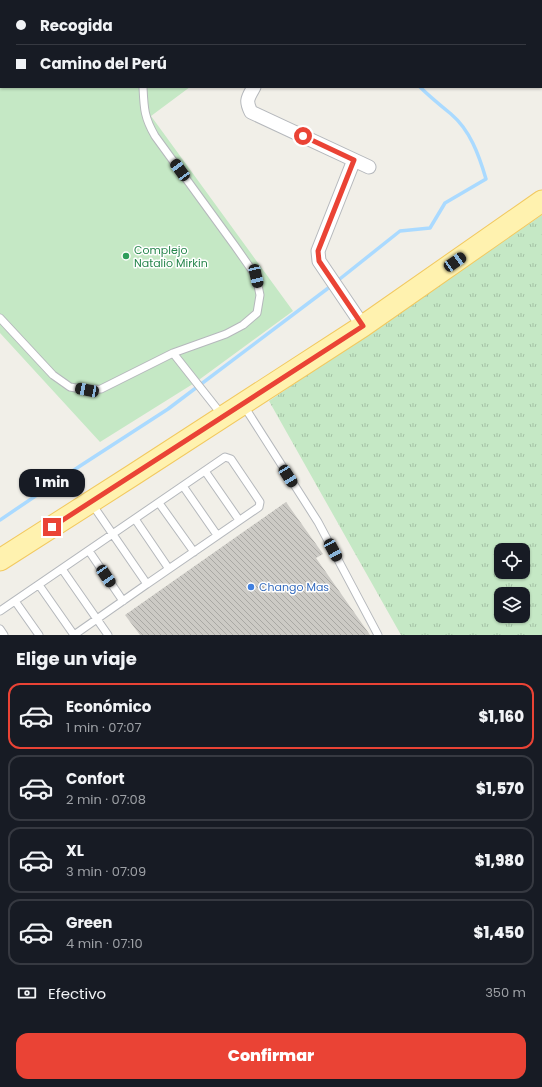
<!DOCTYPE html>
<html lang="es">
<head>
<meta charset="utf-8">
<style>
  body { margin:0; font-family:Poppins,sans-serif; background:#242831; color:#f1f3f6; height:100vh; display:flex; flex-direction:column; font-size:15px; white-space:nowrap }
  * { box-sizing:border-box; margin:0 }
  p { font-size:13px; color:#9ea1a6 }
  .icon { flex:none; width:22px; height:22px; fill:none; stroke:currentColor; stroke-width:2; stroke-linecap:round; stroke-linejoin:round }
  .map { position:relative; height:635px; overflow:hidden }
  .side { display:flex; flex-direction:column; background:#171b24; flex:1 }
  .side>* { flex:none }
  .top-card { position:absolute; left:0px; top:0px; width:542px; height:88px; box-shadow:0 1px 3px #0004; display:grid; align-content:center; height:88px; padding:0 16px; background:#171b24 }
  .buttons { position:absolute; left:494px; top:543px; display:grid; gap:8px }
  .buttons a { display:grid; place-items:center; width:36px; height:36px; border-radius:8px; background:#171b24; box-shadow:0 1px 3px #0004; font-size:20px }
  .end { position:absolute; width:18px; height:18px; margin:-9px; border:5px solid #ea4335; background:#fff; box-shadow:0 0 0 2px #fff }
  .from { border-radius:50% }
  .bubble { position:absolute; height:28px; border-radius:12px; background:#171b24; box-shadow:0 1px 3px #0004; font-size:13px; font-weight:800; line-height:28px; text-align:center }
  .car { position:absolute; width:12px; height:24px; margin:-12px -6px; border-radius:5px; box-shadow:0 0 3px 1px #0007; background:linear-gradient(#222 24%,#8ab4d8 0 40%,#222 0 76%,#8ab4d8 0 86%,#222 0) }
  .top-card b { display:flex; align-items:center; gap:14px; height:38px; font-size:15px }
  .top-card b+b { border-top:1px solid #363941 }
  .top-card i { width:10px; height:10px; background:#f1f3f6 }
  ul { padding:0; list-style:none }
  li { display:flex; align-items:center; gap:12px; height:66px; margin:0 8px 6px; padding:0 8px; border:2px solid #363941; border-radius:12px }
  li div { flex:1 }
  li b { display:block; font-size:15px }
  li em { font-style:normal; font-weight:800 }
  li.selected { border-color:#ea4335 }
  li>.icon { width:36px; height:36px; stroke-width:1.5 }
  h2 { padding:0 16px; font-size:18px; line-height:48px }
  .pay { display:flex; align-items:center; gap:10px; height:44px; padding:0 16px; font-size:15px }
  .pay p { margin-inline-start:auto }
  .cta { display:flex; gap:8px; margin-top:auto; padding:8px 16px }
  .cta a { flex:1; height:46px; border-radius:12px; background:#ea4335; color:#fff; font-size:16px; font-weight:800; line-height:46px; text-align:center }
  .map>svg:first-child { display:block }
</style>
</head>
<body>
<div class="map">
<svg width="542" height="635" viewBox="0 0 542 635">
  <defs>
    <pattern id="grass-tufts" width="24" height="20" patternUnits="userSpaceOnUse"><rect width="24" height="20" fill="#c5e8c5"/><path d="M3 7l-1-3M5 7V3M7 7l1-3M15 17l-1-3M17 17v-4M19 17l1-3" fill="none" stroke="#a3c0a4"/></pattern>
    <pattern id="building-back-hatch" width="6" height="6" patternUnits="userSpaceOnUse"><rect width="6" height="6" fill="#cccac5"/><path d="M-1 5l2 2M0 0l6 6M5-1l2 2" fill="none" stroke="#a9a8a4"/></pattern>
  </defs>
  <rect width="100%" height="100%" fill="#f1efe8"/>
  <path fill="url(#grass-tufts)" fill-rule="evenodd" d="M542,215V635H401L269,401ZM501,550H523V572H501ZM501,594H523V616H501Z"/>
  <path fill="#c5e8c5" d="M0,0L261,1H1V87H190L151,116L293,311L196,382L100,442L0,333Z"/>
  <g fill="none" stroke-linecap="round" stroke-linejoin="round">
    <path stroke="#aadaff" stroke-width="3.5" d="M342,0V1
      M336,282L400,231L430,228L445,203L486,179C479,155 470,130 451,114C440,105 430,97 420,87
      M0,520L80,466L168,409L331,286"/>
  </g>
  <path fill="url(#building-back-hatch)" d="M286,502L323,554L316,558L370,635H140L125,615Z"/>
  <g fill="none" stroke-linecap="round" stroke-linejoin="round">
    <defs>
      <path id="lane" d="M117,0V1
        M143,87C144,108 144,117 155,136L235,246L256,276L260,295L257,313L243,325L226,334L173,353
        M0,318L53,375L70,387L87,390L101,389L173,353L222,415
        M244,406L318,522L378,635
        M205,471L239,520
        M183,486L217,535
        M159,503L194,552
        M135,519L169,569
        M89,551L123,601
        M62,569L108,635
        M39,585L74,635
        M15,601L39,635
        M0,611L225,457L231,459L260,502L259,507L147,584
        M0,629L4,635
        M74,635L147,584L92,504"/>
      <path id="street" d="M273,0V1
        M254,87C248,98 245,100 251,112L369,167
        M354,160L318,251L319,261L363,326"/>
      <path id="primary" d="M0,560L133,475L363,326L542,201"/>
    </defs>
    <use href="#lane" stroke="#b5b8bc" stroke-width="9"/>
    <use href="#street" stroke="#b5b8bc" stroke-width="15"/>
    <use href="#primary" stroke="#f2c960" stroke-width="23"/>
    <use href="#lane" stroke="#fff" stroke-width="7"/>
    <use href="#street" stroke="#fff" stroke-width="13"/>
    <use href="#primary" stroke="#fff2af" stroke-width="21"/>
  </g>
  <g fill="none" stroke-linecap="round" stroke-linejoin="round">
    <path stroke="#ea4335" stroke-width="5" d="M52,527L363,326L319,261L318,251L354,160L303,136"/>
  </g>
  <circle fill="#2e9e5b" stroke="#fff" stroke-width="1.5" cx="126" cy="256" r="4"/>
  <circle fill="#3f7fe0" stroke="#fff" stroke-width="1.5" cx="251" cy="587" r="4"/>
  <g text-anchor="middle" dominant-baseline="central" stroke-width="3" stroke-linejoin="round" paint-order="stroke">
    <g font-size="11" fill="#27864d" stroke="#fff" text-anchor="start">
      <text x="134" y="250">Complejo<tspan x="134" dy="13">Natalio Mirkin</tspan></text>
    </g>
    <g font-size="11" fill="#366cbe" stroke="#fff" text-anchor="start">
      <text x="259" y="587">Chango Mas</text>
    </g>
  </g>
</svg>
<div class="buttons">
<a><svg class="icon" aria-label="locate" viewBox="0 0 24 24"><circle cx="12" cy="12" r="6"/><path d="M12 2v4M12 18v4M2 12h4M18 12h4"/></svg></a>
<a><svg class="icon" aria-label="layers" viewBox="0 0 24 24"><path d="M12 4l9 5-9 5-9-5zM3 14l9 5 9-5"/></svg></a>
</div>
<i class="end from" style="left:303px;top:136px"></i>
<i class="end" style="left:52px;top:527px"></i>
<div class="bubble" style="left:19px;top:469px;width:66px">1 min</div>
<i class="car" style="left:180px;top:170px;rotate:324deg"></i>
<i class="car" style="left:455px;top:262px;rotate:55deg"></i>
<i class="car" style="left:256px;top:276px;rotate:167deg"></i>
<i class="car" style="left:87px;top:390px;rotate:281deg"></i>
<i class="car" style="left:288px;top:476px;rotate:148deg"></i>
<i class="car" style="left:333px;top:550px;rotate:152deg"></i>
<i class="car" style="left:106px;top:576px;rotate:146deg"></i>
<div class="top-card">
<b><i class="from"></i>Recogida</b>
<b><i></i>Camino del Perú</b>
</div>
</div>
<section class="side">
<h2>Elige un viaje</h2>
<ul>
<li class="selected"><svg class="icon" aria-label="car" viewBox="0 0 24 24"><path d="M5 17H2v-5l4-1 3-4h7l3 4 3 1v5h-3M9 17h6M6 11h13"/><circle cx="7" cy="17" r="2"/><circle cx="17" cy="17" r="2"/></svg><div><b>Económico</b><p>1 min · 07:07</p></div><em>$1,160</em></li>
<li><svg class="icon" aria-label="car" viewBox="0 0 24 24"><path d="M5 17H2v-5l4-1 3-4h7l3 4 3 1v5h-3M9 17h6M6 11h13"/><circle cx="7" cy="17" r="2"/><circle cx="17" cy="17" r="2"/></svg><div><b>Confort</b><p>2 min · 07:08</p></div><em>$1,570</em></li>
<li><svg class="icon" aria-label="car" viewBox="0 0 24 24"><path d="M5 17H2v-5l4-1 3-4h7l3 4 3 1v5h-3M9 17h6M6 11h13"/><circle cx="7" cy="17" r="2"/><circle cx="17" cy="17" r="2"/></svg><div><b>XL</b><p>3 min · 07:09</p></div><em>$1,980</em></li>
<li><svg class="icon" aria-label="car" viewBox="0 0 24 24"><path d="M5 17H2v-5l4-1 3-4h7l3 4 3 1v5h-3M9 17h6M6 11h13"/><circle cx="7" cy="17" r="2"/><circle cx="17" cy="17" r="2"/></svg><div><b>Green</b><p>4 min · 07:10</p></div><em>$1,450</em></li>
</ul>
<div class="pay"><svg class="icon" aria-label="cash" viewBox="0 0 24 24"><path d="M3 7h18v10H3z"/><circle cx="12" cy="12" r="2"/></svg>Efectivo<p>350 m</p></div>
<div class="cta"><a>Confirmar</a></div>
</section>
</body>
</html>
